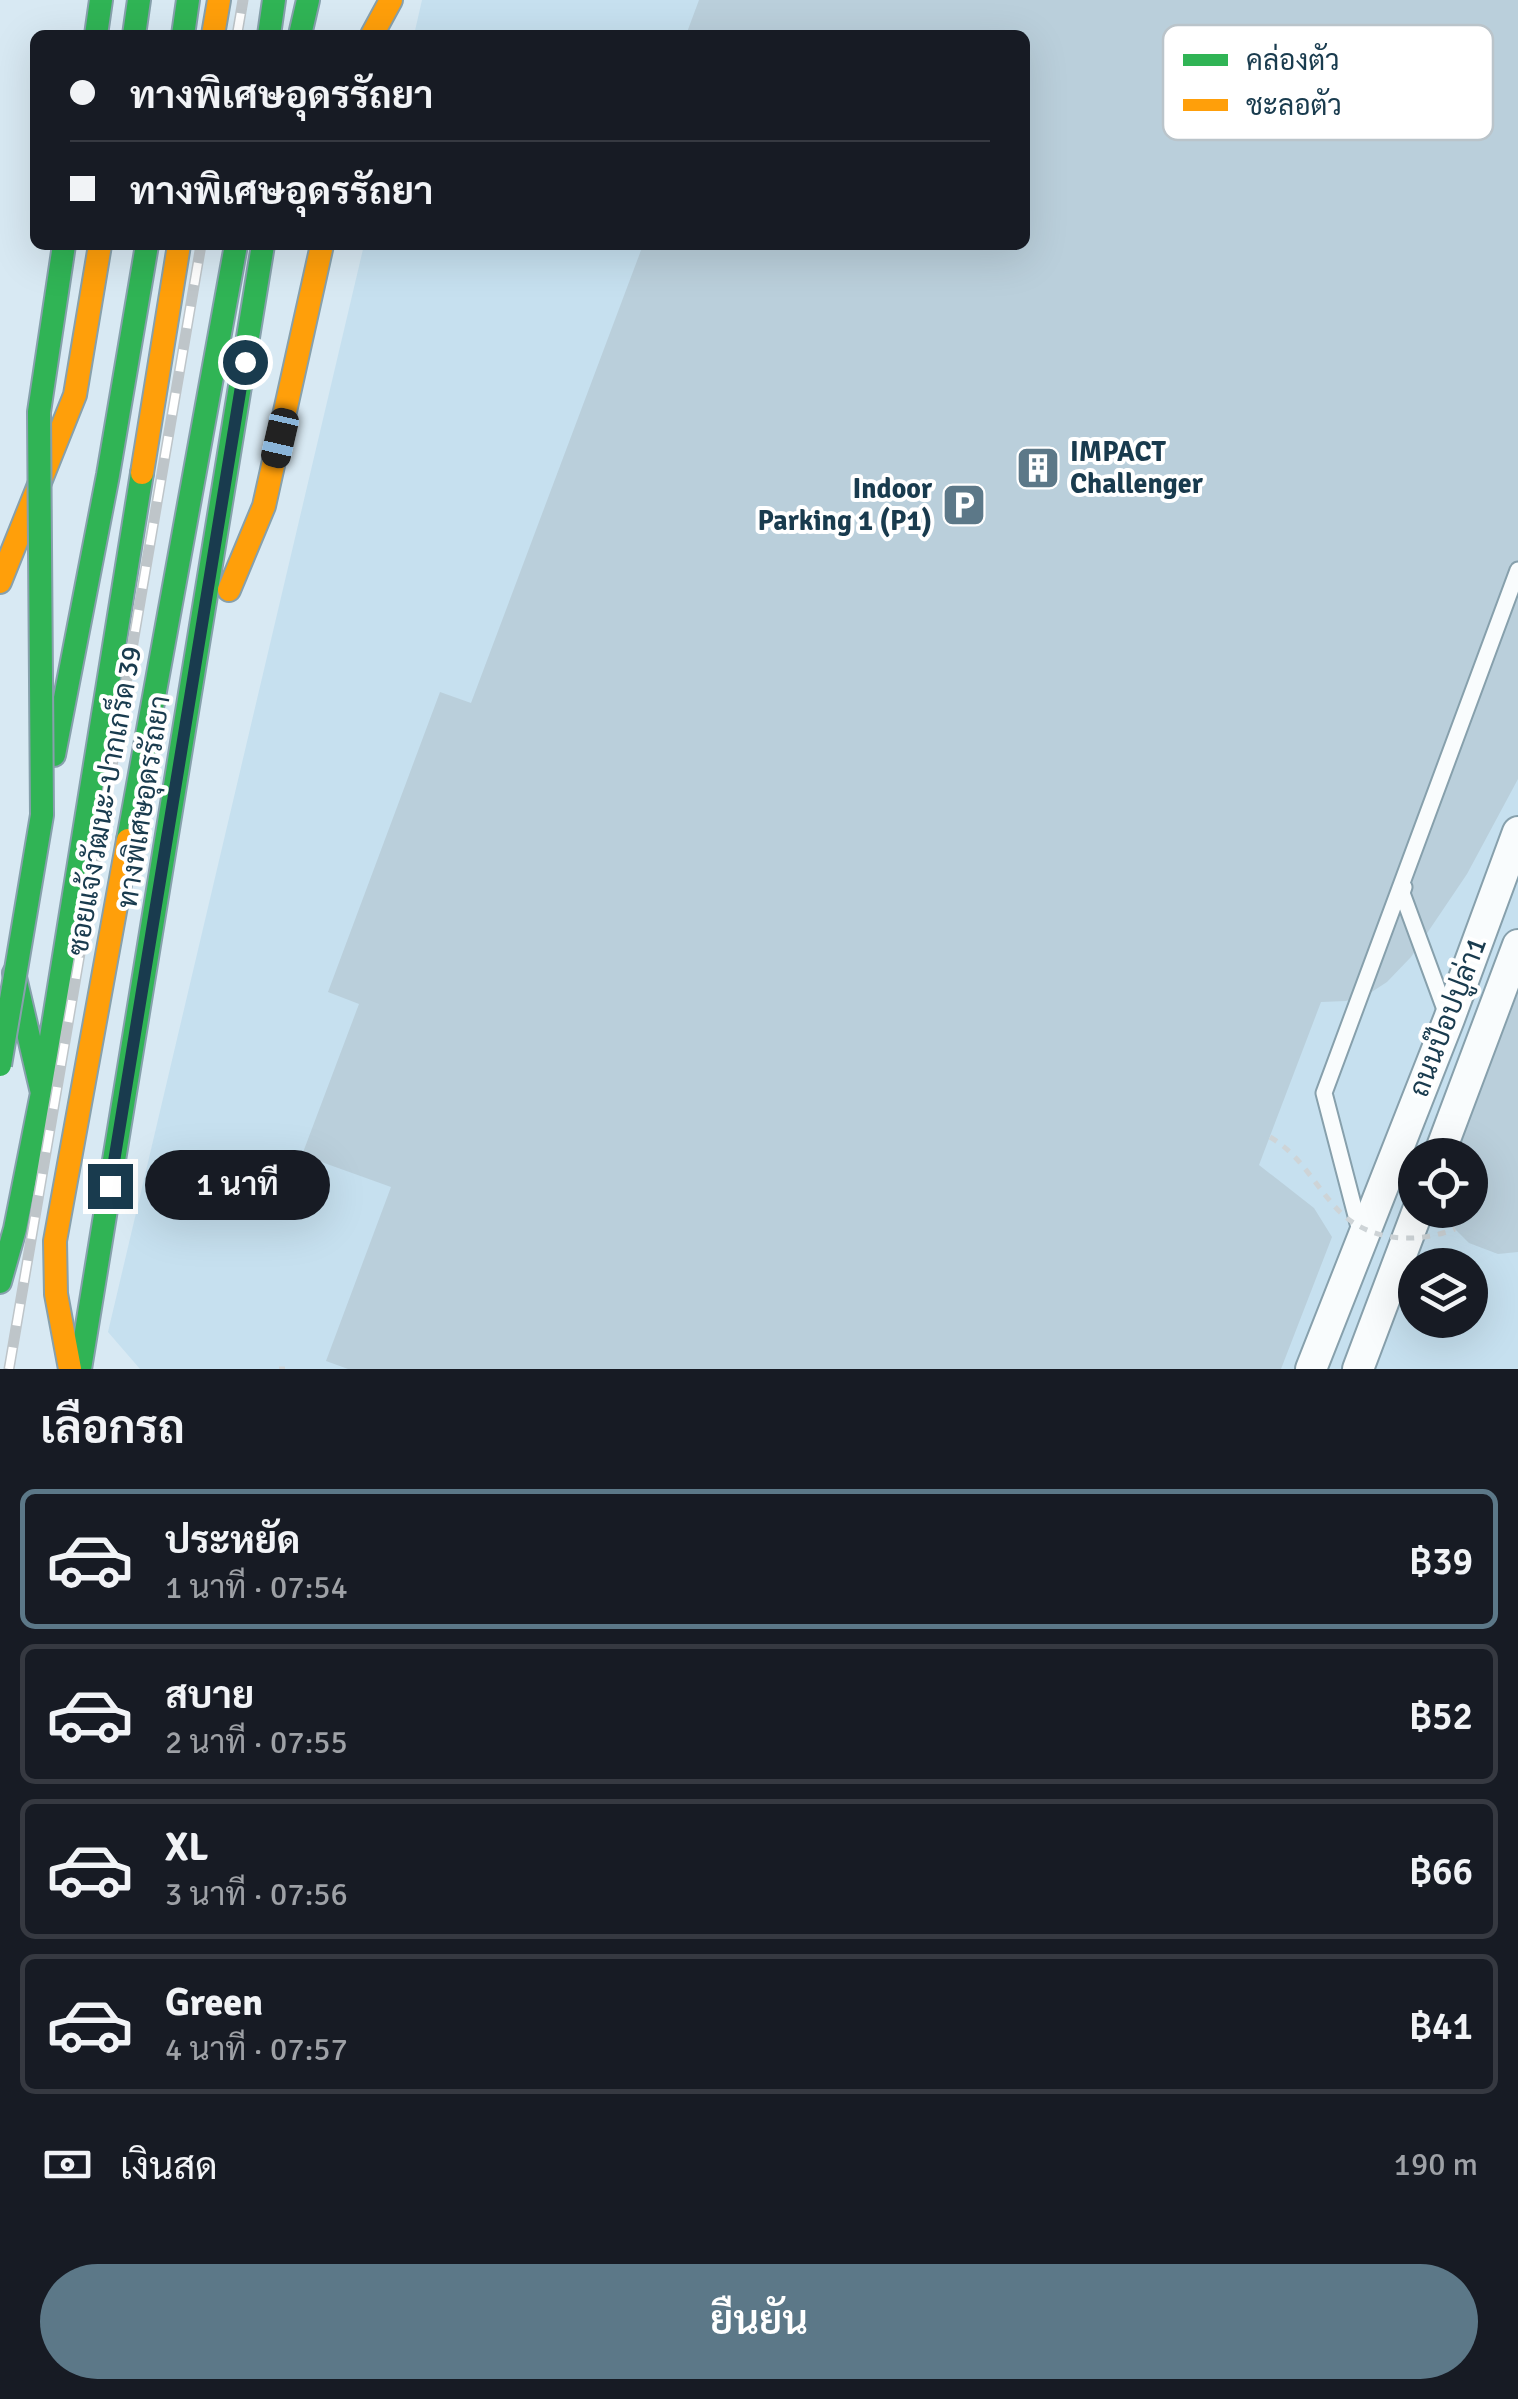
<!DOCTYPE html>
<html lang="th">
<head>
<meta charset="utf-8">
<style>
  body { margin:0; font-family:Signika,Sarabun,sans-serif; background:#242831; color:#f1f3f6; height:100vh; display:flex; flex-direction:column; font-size:38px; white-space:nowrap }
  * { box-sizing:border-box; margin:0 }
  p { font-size:32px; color:#9ea1a6 }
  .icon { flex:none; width:55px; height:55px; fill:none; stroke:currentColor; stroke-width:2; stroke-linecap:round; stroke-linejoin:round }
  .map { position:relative; height:1369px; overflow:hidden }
  .drawer { display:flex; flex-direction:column; background:#171b24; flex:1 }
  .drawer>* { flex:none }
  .banner { position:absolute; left:30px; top:30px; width:1000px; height:220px; border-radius:15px; box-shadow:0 10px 40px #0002; display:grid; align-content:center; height:220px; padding:0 40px; background:#171b24 }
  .buttons { position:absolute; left:1398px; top:1138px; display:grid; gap:20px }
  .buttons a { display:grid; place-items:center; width:90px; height:90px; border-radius:50%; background:#171b24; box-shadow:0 10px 40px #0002; font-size:50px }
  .end { position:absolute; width:45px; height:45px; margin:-22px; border:12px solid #193b4e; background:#fff; box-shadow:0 0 0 5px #fff }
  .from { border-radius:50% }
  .bubble { position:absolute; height:70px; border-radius:35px; background:#171b24; box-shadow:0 10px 40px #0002; font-size:32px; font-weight:600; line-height:70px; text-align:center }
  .car { position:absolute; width:30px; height:60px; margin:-30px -15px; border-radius:12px; box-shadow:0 0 8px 2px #0007; background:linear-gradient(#222 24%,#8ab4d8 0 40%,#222 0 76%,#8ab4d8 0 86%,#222 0) }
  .banner b { display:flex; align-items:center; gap:35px; height:95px; font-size:38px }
  .banner b+b { border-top:2px solid #363941 }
  .banner i { width:25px; height:25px; background:#f1f3f6 }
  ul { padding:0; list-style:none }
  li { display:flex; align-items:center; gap:30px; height:140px; margin:0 20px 15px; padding:0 20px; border:5px solid #363941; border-radius:15px }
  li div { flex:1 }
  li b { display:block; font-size:38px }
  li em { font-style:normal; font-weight:600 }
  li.active { border-color:#5c7888 }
  li>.icon { width:90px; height:90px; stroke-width:1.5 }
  h2 { padding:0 40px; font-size:45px; line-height:120px }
  .pay { display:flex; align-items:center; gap:25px; height:110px; padding:0 40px; font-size:38px }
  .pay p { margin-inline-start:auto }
  .button { display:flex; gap:20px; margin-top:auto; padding:20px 40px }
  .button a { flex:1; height:115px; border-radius:60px; background:#5c7888; color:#fff; font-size:40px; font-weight:600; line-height:115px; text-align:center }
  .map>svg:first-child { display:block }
</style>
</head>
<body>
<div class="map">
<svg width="1518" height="1369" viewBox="0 0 1518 1369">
  <rect width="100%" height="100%" fill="#d8e9f3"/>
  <path fill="#c6e0ef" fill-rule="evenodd" d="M422,0H1518V1369H140L108,1332L364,245H1025V35H414ZM1415,1155H1470V1210H1415ZM1415,1265H1470V1320H1415Z"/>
  <path fill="#bacfdb" d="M699,0H1518V779L1467,874L1411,957L1387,982L1367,995L1346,1001L1321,1002L1259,1165L1314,1208L1332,1237L1281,1369H348L326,1361L391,1187L302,1155L359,1004L328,992L440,692L471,703L643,245H1025V35H686Z
    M1518,993V1252L1498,1254L1469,1243L1455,1229L1447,1210H1470V1155H1455Z"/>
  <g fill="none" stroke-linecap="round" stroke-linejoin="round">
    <defs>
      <path id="lane" d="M1404,887L1402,893L1447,1015
        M1360,1231L1324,1093L1518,570"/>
      <path id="street" d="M1439,1155L1518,945
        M1311,1369L1449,1019L1518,832
        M1358,1369L1418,1210"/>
      <path id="fast" d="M96,35L101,0
        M134,35L139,0
        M183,35L188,0
        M269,35L274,0
        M300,35L308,0
        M54,755L108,475L147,245
        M128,840L236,245
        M14,973L42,1093
        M0,1282L15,1229L42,1093L142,473
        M80,1369L263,245"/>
      <path id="slow" d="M213,35L219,0
        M372,35L391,0
        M142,473L179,245
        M0,582L75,395L100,245
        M229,590L264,506L322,245
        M70,1369L56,1294L55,1241L128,840"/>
    </defs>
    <use href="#lane" stroke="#87a0ac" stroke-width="19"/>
    <use href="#street" stroke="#87a0ac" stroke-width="34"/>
    <use href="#fast" stroke="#87a0ac" stroke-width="26"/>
    <use href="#slow" stroke="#87a0ac" stroke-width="26"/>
    <path stroke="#ced4d7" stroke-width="5" stroke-dasharray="8 8" stroke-linecap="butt" d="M279,1369H285"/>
    <use href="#lane" stroke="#f9fcfd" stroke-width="15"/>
    <use href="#street" stroke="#f9fcfd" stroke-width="30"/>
    <use href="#fast" stroke="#30b455" stroke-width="22"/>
    <use href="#slow" stroke="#ff9f0a" stroke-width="22"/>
    <defs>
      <path id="rail" d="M237,35L243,0
        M9,1369L201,245"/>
    </defs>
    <use href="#rail" stroke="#bec5c9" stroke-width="11"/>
    <use href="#rail" stroke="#fff" stroke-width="8" stroke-dasharray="22" stroke-linecap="butt"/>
    <defs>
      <path id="fast-bridge" d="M0,1065L42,815L39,412L64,245"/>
    </defs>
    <use href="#fast-bridge" stroke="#87a0ac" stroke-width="26" stroke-linecap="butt"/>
    <path stroke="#ced4d7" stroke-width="5" stroke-dasharray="8 8" stroke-linecap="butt" d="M1270,1137C1302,1156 1314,1185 1339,1211C1370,1242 1416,1244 1455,1229"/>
    <use href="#fast-bridge" stroke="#30b455" stroke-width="22"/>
  </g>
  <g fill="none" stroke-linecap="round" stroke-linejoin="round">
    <path stroke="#193b4e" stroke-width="12" d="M110,1186L245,362"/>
  </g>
  <defs>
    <symbol id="building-square" viewBox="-11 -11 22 22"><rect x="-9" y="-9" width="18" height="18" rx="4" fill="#5c7888" stroke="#fff"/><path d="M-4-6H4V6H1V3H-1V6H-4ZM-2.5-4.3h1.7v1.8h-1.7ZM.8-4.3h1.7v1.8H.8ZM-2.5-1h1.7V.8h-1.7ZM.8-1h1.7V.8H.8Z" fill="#fff"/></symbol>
    <symbol id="parking-square" viewBox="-11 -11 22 22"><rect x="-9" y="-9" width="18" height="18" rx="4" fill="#5c7888" stroke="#fff"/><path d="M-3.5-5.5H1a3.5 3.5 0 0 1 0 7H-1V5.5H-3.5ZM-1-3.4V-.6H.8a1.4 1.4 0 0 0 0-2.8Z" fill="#fff"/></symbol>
  </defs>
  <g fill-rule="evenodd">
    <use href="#building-square" x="1013" y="443" width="50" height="50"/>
    <use href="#parking-square" x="939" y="480" width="50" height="50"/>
  </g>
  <g text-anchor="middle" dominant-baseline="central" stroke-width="8" stroke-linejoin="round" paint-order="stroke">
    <g font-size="28" font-weight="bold" fill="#193b4e" stroke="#fff" text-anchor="start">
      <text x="1070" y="452">IMPACT<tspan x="1070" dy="32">Challenger</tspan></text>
      <text x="932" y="489" text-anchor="end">Indoor<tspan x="932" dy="32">Parking 1 (P1)</tspan></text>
    </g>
    <g font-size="28" fill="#193b4e" stroke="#fff">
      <text transform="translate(105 801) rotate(-80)">ซอยแจ้งวัฒนะ-ปากเกร็ด 39</text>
      <text transform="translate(144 802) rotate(-81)">ทางพิเศษอุดรรัถยา</text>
      <text transform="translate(1448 1017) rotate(-69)">ถนนป๊อปปูล่า1</text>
    </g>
  </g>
  <rect x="1163" y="25" width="330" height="115" rx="15" fill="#fff" stroke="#bac4ca" stroke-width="2.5"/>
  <rect x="1183" y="54" width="45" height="12" fill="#30b455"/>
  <rect x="1183" y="99" width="45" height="12" fill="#ff9f0a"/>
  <g font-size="28" fill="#193b4e">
    <text x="1246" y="70">คล่องตัว</text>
    <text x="1246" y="115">ชะลอตัว</text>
  </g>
</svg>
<div class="buttons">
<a><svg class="icon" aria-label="locate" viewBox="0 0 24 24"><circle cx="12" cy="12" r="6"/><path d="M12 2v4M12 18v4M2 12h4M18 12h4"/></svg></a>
<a><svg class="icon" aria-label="layers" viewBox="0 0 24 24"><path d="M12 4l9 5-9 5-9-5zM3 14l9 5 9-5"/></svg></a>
</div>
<i class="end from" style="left:245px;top:362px"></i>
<i class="end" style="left:110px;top:1186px"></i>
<div class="bubble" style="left:145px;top:1150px;width:185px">1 นาที</div>
<i class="car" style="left:280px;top:438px;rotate:193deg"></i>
<div class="banner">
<b><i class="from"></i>ทางพิเศษอุดรรัถยา</b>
<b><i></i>ทางพิเศษอุดรรัถยา</b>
</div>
</div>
<section class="drawer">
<h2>เลือกรถ</h2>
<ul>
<li class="active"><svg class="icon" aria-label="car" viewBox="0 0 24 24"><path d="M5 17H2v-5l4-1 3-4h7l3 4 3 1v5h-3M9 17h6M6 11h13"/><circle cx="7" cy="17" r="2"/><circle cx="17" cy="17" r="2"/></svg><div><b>ประหยัด</b><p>1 นาที · 07:54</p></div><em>฿39</em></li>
<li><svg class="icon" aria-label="car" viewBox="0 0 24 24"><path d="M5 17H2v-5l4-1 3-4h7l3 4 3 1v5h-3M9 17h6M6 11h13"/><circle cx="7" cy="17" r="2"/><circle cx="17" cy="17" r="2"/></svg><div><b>สบาย</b><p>2 นาที · 07:55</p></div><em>฿52</em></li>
<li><svg class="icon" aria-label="car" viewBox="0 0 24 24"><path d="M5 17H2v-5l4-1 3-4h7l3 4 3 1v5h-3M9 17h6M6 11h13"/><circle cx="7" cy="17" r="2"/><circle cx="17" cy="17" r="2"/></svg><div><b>XL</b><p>3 นาที · 07:56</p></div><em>฿66</em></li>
<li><svg class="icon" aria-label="car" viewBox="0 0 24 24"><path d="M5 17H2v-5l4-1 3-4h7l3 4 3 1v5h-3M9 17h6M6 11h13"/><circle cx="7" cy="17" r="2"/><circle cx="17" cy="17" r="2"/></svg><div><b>Green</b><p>4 นาที · 07:57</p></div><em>฿41</em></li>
</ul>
<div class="pay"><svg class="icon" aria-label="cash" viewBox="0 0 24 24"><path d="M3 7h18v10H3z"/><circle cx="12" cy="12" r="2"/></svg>เงินสด<p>190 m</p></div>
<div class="button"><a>ยืนยัน</a></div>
</section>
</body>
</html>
